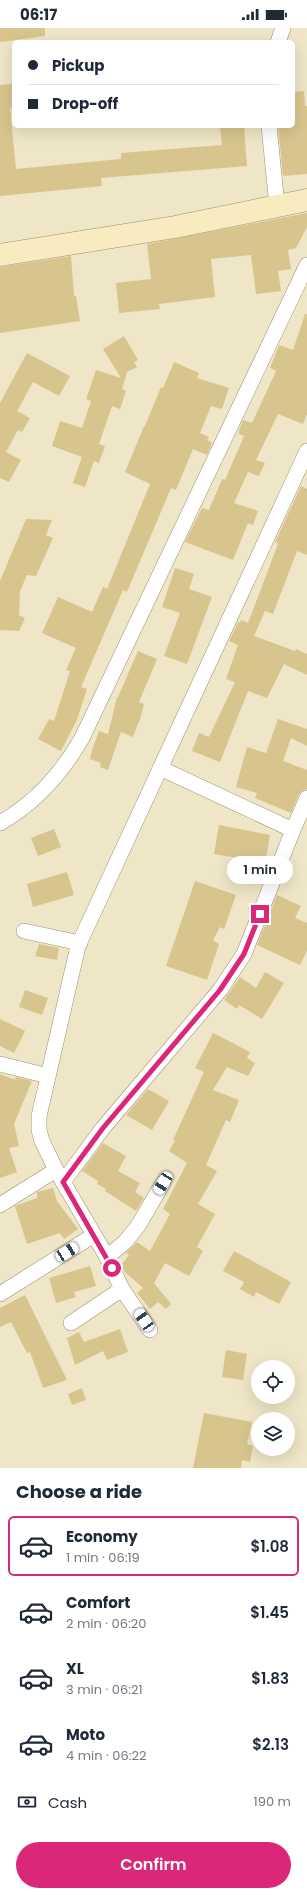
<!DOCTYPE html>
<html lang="en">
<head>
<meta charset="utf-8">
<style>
  body { margin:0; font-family:Poppins,sans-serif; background:#f6f6f7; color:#1f2937; height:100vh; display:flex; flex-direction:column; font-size:15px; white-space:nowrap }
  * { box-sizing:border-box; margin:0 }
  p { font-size:13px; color:#747a83 }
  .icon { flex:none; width:22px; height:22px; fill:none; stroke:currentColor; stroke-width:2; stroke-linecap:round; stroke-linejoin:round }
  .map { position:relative; height:1440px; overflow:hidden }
  .side { display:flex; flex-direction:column; background:#fff; flex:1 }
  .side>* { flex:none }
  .banner { position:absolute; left:12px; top:12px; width:283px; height:88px; border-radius:6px; box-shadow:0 4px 16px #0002; display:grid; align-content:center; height:88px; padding:0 16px; background:#fff }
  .controls { position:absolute; left:251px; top:1332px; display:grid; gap:8px }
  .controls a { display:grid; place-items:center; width:44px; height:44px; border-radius:50%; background:#fff; box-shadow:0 4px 16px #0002; font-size:20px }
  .end { position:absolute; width:18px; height:18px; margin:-9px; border:5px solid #db2777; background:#fff; box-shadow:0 0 0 2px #fff }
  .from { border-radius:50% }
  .bubble { position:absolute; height:28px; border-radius:14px; background:#fff; box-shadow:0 4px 16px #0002; font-size:13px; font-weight:600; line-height:28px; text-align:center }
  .car { position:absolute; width:12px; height:24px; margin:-12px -6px; border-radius:5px; box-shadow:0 0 3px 1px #0007; background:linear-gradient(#fff 24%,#345 0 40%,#fff 0 76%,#345 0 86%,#fff 0) }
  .banner b { display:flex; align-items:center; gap:14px; height:38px; font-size:15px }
  .banner b+b { border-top:1px solid #e0e1e3 }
  .banner i { width:10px; height:10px; background:#1f2937 }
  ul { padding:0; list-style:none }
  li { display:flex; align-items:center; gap:12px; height:60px; margin:0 8px 6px; padding:0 8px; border:2px solid transparent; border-radius:6px }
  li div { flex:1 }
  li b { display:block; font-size:15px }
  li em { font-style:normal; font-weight:600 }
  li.selected { border-color:#db2777 }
  li>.icon { width:36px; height:36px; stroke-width:1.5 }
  h2 { padding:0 16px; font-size:18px; line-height:48px }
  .pay { display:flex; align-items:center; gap:10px; height:44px; padding:0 16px; font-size:15px }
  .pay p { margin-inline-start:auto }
  .button { display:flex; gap:8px; margin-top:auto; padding:8px 16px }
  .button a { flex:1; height:46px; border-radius:24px; background:#db2777; color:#fff; font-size:16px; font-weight:600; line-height:46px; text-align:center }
  .status { display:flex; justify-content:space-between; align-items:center; height:28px; padding:0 20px; background:#fff; direction:ltr }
  .status svg { height:11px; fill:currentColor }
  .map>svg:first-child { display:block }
</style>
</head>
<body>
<div class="status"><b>06:17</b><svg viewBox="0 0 49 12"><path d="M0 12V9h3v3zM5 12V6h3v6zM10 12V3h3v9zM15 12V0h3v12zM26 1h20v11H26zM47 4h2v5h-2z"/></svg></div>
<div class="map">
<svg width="307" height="1440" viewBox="0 0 307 1440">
  <rect width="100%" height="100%" fill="#efe5c7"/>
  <path fill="#d8c58e" d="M0,0H45V8L0,14Z
    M14,56V79L10,80L16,141L121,131V125L222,117L220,98H244L247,138L101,150L102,158L0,168V57Z
    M304,63L305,78H307V146L283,148L278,98H293V64Z
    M307,185V199L296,220L288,222L291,241L278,243L281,263L256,266L251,227L211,231L215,269L159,276L160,281L119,285L116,255L151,251L147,216Z
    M71,228L74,268H76L80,293L0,305V239Z
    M305,286H307V386L303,396L278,386L256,432L265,435L259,448L248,444L234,475L258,483L253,497L248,495L233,532L185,514L202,480L209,482L222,451L225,452L244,408L239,406V402L243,392L252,395L276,343L270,340L279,317L293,322Z
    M124,308L138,332L134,334L137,339L127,344L122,361L126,363L120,381L112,378L99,416L105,418L99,435L94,433L85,459L73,455L82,429L52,418L60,393L82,400L91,373L86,371L96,342L121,350L103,321Z
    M27,325L70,348L59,368L33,354L17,383L30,390L22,404L18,402L6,424L21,432L9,454L0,450V375Z
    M174,334L199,345L197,350L229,360L222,381L211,378L200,405L209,409L207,412L212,415L207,427L193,421L176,462L171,460L127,564L123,562L81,659L87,661L77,692L61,723L38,711L49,691L54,693L70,643L66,642L76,620L42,605L58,569L92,584L103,559L107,561L150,456L125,444L144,398H145L161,359L163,360Z
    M301,458L307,461V527L297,523L273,586L265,583L254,608L295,623L296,621L307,626V647L284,636L267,670L248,663L220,734L192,723L199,705L209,709L235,654L226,651L238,617L229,613L238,594L240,595L241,592L248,595L278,516L275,514Z
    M26,491L52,492L46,507L53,510L36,548L27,547L20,563L19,587L25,590L19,603L0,602V553Z
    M175,540L194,546L189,561L212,569L187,636L164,628L180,585L162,579Z
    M138,623L157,631L139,674L144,676L139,695H138L133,709L121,704L108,742L100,739L101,735L90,731L92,722L99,703L108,706L117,669H118Z
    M278,691L307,701V718L291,710L283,733L307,742V761L302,763L299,766L291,785L255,770L257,765L236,759L247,719L266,725Z
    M219,797L270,807L263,848L235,843L237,830L214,826Z
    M54,801L61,819L38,828L31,810Z
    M67,844L74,867L33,879L27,856Z
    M195,853L236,867L224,901L220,899L213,912L219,916L207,952L166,938Z
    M277,867L301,878L295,890L307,895V923L300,937L257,917Z
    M39,916L59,920L57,932L35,928Z
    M265,944L284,955L262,991L239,977L237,981L224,972L240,949L256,960Z
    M25,962L48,970L42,987L19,979Z
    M0,991L25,1003L14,1025L0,1018Z
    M213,1005L250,1024L247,1030L255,1035L248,1048L227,1039L213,1062L239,1072L230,1094L226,1092L206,1137L217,1143L198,1176L215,1186L197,1219L203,1223L189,1248L165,1235L154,1255L171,1276L166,1281L158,1274L150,1281L137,1265L143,1260L124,1243L121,1237L129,1227L126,1225L137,1214L150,1223L170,1186L163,1181L187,1135L169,1123L175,1113L173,1112L204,1044L195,1040Z
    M0,1046L15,1052L16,1049L32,1053L14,1096L19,1118L9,1120L17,1144L0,1150Z
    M148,1061L169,1073L152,1102L126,1087Z
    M103,1115L126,1128L118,1143L140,1155L135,1164L144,1170L136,1183L105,1163L106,1161L97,1156L98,1153L82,1143Z
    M53,1160L57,1173L78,1201L64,1211L60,1205L27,1216L15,1178L37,1170V1164Z
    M234,1223L291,1254L279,1276L256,1264L254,1269L240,1261L244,1254L223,1243Z
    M90,1238L96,1258L74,1264L76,1269L56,1275L49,1250Z
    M25,1267L67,1352L43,1360L30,1324L27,1325L11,1294L0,1299V1280Z
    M120,1301L128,1324L107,1332L103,1323L75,1337L67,1310L79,1304L84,1314Z
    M226,1322L247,1326L243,1352L222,1349Z
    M82,1360L86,1372L72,1377L68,1366Z
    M204,1385L252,1394L247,1416L253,1418L250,1434L242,1432L241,1440H193Z"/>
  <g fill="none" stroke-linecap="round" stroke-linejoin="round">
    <defs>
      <path id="minor" d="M278,14L283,0
        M269,98L277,178
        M160,740L293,802
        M0,795C35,775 62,745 82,710L307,237
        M24,903L80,915
        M0,1036L48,1048
        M63,1154L103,1100L220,962L244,926L293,802L307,770
        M0,1177L56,1142
        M107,1229L125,1214L138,1198L163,1155
        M0,1266L94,1207
        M71,1295L122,1261
        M150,1302L122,1261L107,1229L56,1142L42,1113L39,1102V1088L78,918L307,423"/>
      <path id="secondary" d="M0,227L175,199L307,172"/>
    </defs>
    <use href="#minor" stroke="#999075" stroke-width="16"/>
    <use href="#secondary" stroke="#999075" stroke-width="23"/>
    <use href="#minor" stroke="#fff" stroke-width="15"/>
    <use href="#secondary" stroke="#f7ebbf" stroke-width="22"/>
  </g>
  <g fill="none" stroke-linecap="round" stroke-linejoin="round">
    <path stroke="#db2777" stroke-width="5" d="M112,1240L63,1154L103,1100L220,962L244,926L260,886"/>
  </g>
</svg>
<div class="controls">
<a><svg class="icon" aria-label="locate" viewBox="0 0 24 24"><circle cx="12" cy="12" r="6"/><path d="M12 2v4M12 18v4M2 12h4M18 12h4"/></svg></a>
<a><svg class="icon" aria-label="layers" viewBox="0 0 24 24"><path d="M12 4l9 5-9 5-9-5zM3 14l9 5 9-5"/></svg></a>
</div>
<i class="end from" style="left:112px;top:1240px"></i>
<i class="end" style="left:260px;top:886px"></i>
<div class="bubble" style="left:227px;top:828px;width:66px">1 min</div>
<i class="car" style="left:163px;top:1155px;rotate:211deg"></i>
<i class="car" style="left:67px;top:1224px;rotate:58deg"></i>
<i class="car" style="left:144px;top:1292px;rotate:326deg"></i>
<div class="banner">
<b><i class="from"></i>Pickup</b>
<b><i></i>Drop-off</b>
</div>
</div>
<section class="side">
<h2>Choose a ride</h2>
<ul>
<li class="selected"><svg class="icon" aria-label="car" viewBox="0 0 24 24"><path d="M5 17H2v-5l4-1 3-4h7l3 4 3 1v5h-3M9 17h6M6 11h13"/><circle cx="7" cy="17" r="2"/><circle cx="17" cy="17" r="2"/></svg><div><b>Economy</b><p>1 min · 06:19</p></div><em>$1.08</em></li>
<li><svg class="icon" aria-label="car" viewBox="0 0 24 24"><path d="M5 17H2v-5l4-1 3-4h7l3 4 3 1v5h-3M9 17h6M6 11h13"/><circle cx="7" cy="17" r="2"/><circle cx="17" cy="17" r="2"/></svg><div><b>Comfort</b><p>2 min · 06:20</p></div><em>$1.45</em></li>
<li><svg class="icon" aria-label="car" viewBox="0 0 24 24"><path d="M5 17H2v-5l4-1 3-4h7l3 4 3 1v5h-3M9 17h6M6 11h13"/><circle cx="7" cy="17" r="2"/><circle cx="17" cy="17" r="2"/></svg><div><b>XL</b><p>3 min · 06:21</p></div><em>$1.83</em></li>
<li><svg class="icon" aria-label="car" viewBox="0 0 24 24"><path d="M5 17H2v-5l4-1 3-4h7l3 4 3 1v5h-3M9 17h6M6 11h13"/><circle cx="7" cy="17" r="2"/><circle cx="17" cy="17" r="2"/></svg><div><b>Moto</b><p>4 min · 06:22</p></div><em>$2.13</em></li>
</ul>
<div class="pay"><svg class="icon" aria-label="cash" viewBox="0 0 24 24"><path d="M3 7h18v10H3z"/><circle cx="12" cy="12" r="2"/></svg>Cash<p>190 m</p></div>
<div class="button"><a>Confirm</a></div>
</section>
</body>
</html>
